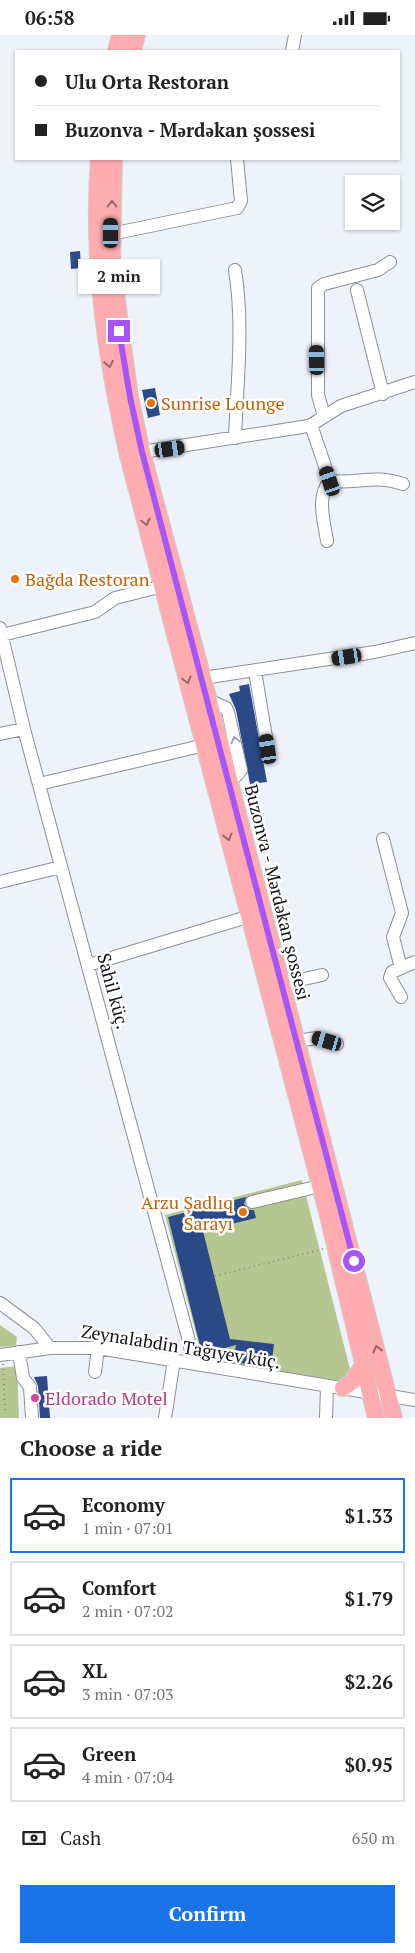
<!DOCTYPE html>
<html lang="en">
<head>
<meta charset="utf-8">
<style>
  body { margin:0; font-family:"PT Serif",serif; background:#f2f2f2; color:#222; height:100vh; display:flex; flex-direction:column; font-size:19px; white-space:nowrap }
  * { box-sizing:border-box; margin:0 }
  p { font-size:16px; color:#767676 }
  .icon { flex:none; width:28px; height:28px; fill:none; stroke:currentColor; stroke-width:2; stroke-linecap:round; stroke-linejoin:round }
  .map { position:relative; height:1383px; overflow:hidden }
  .sheet { display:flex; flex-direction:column; background:#fff; flex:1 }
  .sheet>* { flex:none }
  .guide { position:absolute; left:15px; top:15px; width:385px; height:110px; border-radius:0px; box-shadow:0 1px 4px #0004; display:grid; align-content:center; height:110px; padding:0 20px; background:#fff }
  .fabs { position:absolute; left:345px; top:140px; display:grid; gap:10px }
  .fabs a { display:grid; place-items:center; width:55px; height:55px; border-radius:0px; background:#fff; box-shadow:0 1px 4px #0004; font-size:25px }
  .end { position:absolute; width:22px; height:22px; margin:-11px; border:6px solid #a855f7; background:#fff; box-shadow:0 0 0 2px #fff }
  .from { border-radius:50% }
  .bubble { position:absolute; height:35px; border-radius:0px; background:#fff; box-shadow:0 1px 4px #0004; font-size:16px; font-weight:600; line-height:35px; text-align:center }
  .car { position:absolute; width:15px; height:30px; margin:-15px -8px; border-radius:6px; box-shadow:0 0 4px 1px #0007; background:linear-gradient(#222 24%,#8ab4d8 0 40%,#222 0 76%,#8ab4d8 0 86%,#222 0) }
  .guide b { display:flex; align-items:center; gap:18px; height:48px; font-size:19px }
  .guide b+b { border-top:1px solid #e0e0e0 }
  .guide i { width:12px; height:12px; background:#222 }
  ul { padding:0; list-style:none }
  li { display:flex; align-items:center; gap:15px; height:75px; margin:0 10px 8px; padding:0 10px; border:2px solid #e0e0e0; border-radius:0px }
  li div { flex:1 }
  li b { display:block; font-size:19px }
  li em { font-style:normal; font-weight:600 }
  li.current { border-color:#1a73e8 }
  li>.icon { width:45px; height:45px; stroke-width:1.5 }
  h2 { padding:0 20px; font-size:22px; line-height:60px }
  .pay { display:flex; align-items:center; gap:12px; height:55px; padding:0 20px; font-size:19px }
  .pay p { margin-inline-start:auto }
  .button { display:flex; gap:10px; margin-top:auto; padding:10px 20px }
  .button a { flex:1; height:58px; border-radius:0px; background:#1a73e8; color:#fff; font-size:20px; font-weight:600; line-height:58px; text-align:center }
  .status { display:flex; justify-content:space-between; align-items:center; height:35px; padding:0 25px; background:#fff; direction:ltr }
  .status svg { height:14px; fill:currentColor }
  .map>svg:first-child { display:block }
</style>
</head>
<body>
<div class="status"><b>06:58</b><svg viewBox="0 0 49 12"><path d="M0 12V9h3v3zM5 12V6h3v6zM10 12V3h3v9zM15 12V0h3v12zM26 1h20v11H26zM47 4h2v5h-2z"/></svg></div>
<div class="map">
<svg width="415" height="1383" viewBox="0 0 415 1383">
  <rect width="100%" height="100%" fill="#eef2fa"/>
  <path fill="#b6c690" d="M302,1145L351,1338L341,1346L232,1330L221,1316L202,1321L165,1180Z
    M0,1290L17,1302L16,1311L0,1312Z
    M17,1331L19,1383H0V1333Z"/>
  <path fill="#2c4a88" d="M80,216L81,233L71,234L70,217Z
    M155,353L160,380L148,383L142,355Z
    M249,649L267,747L250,749L236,675L229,659L240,656L239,651Z
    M246,1162L244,1169L249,1175H254L256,1183L203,1196L230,1304L274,1309L271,1333L233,1327L236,1310L202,1319L168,1182Z
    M47,1341L50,1383H40L38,1351L34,1342Z"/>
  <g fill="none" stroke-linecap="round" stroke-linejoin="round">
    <defs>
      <path id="minor" d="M292,16L295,0
        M111,199L237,173L241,166L237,124
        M235,235C244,290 237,348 235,403
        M357,255L383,359
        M324,381L318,360V253L324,249L378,235L390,227
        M311,390L330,446C358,449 375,439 403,449
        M142,417L302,392L311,390L341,371L415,347
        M327,506C324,486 316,461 330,446
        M0,593L24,694L189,1306L193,1328
        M2,600L95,577L115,563L163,551
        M255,636L268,714
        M203,643L375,617L415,608
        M208,665L226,673L228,677L241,735L230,748
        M0,699L24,694
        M39,749L205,710
        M383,804L402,878L393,902L401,933L415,927
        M0,847L61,832
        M88,930L247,882
        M401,933L392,937L390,943L401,962
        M281,949L322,940
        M296,1006L317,1003L337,1009
        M252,1167L320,1151
        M0,1268L34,1293L50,1313
        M19,1317L23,1343L30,1352L32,1383
        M0,1320L50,1313H98L415,1365
        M95,1337L98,1313
        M165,1383L174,1325
        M326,1383L327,1351"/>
      <path id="major" d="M116,16L120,0
        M133,16L137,0
        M99,124C91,225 106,323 128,421L327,1177L376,1383
        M114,124L112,229L130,362L142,417L203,643L394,1383
        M343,1353L353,1346L363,1330"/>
    </defs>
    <use href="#minor" stroke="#8c8f96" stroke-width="14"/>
    <use href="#major" stroke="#cfcfd0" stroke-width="18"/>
    <path stroke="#898c91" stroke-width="2" stroke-dasharray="1 4" stroke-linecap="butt" d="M215,1241L323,1214
      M3,1329L5,1375"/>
    <use href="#minor" stroke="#fff" stroke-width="12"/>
    <use href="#major" stroke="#feacb0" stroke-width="16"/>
  </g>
  <defs><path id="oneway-chevron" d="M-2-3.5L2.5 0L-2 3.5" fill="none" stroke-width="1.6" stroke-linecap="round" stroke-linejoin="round" transform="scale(1.25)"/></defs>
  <g stroke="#936669">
    <use href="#oneway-chevron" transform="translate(112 169) rotate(-90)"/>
    <use href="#oneway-chevron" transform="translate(109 329) rotate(80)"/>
    <use href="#oneway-chevron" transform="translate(146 487) rotate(75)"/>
    <use href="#oneway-chevron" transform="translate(187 645) rotate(75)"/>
    <use href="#oneway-chevron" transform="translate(228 802) rotate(76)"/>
    <use href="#oneway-chevron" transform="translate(377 1314) rotate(-104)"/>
  </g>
  <use stroke="#9fa0a1" href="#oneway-chevron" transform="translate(235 705) rotate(-103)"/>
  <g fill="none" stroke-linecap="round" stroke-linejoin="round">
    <path stroke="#a855f7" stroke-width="6" d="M119,296L130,362L142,417L354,1226"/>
  </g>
  <g fill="#e8710a" stroke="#fff" stroke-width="2">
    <circle cx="151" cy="368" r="5"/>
    <circle cx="15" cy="544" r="5"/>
    <circle cx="243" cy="1177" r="5"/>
  </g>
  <circle fill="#d1479c" stroke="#fff" stroke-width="2" cx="35" cy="1363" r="5"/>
  <g text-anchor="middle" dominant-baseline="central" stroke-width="5" stroke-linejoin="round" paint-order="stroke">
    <g font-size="18" fill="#c56008" stroke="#fff" text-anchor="start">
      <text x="161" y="368">Sunrise Lounge</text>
      <text x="25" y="544">Bağda Restoran</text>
      <text x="233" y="1167" text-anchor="end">Arzu Şadlıq<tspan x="233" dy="21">Sarayı</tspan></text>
    </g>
    <g font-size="18" fill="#101113" stroke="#fff">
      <text transform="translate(278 857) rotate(76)">Buzonva - Mərdəkan şossesi</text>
      <text transform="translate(114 956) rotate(75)">Sahil küç.</text>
      <text transform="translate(181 1311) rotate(9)">Zeynalabdin Tağıyev küç.</text>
    </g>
    <g font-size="18" fill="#b23c85" stroke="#fff" text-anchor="start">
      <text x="45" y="1363">Eldorado Motel</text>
    </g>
  </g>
</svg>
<div class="fabs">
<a><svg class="icon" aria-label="layers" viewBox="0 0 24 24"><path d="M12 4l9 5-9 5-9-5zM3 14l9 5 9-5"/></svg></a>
</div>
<i class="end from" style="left:354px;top:1226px"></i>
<i class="end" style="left:119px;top:296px"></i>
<div class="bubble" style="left:78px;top:224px;width:82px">2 min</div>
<i class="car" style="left:111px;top:198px;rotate:0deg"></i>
<i class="car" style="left:317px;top:325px;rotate:359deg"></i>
<i class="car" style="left:170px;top:414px;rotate:82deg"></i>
<i class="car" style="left:330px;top:446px;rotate:341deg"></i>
<i class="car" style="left:347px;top:622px;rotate:261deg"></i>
<i class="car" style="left:268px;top:714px;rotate:351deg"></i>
<i class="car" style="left:327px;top:1006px;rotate:286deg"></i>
<div class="guide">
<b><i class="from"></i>Ulu Orta Restoran</b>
<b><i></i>Buzonva - Mərdəkan şossesi</b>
</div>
</div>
<section class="sheet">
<h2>Choose a ride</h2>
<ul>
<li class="current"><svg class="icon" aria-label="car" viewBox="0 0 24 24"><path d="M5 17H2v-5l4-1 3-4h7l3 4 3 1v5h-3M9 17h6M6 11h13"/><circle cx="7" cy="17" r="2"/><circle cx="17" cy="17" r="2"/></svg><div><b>Economy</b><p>1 min · 07:01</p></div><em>$1.33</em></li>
<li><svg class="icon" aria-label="car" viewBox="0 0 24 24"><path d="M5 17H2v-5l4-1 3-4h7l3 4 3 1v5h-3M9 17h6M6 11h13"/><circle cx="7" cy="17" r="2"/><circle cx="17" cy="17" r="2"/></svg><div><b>Comfort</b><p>2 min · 07:02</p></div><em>$1.79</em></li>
<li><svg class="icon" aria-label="car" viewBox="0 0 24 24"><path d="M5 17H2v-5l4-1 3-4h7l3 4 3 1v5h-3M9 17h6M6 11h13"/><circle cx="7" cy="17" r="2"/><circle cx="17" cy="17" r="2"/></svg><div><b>XL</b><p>3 min · 07:03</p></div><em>$2.26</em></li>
<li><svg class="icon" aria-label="car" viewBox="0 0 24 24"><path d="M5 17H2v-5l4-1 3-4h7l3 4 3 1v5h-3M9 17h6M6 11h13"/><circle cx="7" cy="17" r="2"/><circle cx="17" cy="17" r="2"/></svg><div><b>Green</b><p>4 min · 07:04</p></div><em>$0.95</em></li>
</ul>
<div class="pay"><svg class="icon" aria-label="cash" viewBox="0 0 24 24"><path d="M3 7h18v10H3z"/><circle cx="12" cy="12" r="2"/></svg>Cash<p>650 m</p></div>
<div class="button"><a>Confirm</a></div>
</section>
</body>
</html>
